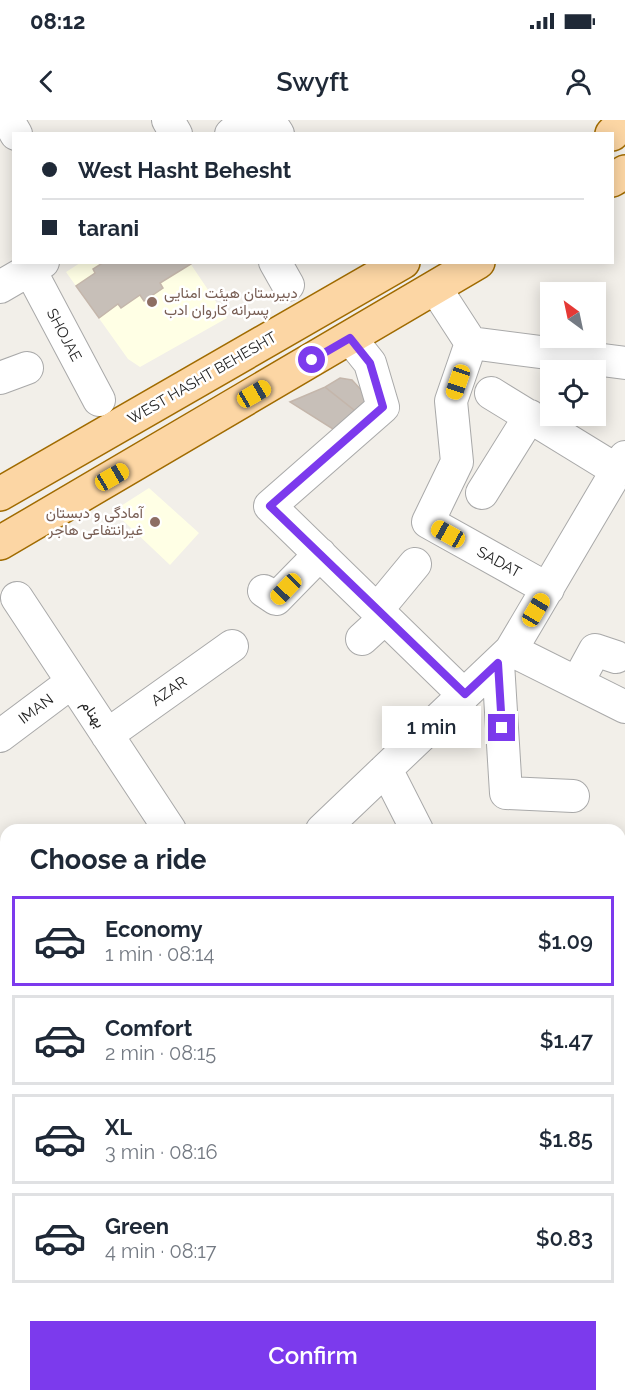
<!DOCTYPE html>
<html lang="en">
<head>
<meta charset="utf-8">
<style>
  body { margin:0; font-family:Raleway,Vazirmatn,sans-serif; background:#f2f2f3; color:#1f2937; height:100vh; display:flex; flex-direction:column; font-size:22px; white-space:nowrap }
  * { box-sizing:border-box; margin:0 }
  p { font-size:20px; color:#747a83 }
  .icon { flex:none; width:33px; height:33px; fill:none; stroke:currentColor; stroke-width:2; stroke-linecap:round; stroke-linejoin:round }
  .map { position:relative; flex:1; overflow:hidden }
  .details { position:absolute; left:0px; top:704px; width:626px; height:578px; display:flex; flex-direction:column; background:#fff; border-radius:18px 18px 0 0; box-shadow:0 3px 15px #0003 }
  .details>* { flex:none }
  .hud { position:absolute; left:12px; top:12px; width:602px; height:132px; border-radius:0px; box-shadow:0 3px 15px #0003; display:grid; align-content:center; height:132px; padding:0 30px; background:#fff }
  .needle { width:39px; rotate:327deg }
  .tools { position:absolute; left:540px; top:162px; display:grid; gap:12px }
  .tools a { display:grid; place-items:center; width:66px; height:66px; border-radius:0px; background:#fff; box-shadow:0 3px 15px #0003; font-size:30px }
  .end { position:absolute; width:27px; height:27px; margin:-14px; border:8px solid #7c3aed; background:#fff; box-shadow:0 0 0 3px #fff }
  .from { border-radius:50% }
  .bubble { position:absolute; height:42px; border-radius:0px; background:#fff; box-shadow:0 3px 15px #0003; font-size:20px; font-weight:600; line-height:42px; text-align:center }
  .car { position:absolute; width:18px; height:36px; margin:-18px -9px; border-radius:8px; box-shadow:0 0 4px 2px #0007; background:linear-gradient(#f5c518 24%,#345 0 40%,#f5c518 0 76%,#345 0 86%,#f5c518 0) }
  .hud b { display:flex; align-items:center; gap:21px; height:57px; font-size:22px }
  .hud b+b { border-top:2px solid #e0e1e3 }
  .hud i { width:15px; height:15px; background:#1f2937 }
  ul { padding:0; list-style:none }
  li { display:flex; align-items:center; gap:18px; height:90px; margin:0 12px 9px; padding:0 18px; border:3px solid #e0e1e3; border-radius:0px }
  li div { flex:1 }
  li b { display:block; font-size:22px }
  li em { font-style:normal; font-weight:600 }
  li.selected { border-color:#7c3aed }
  li>.icon { width:54px; height:54px; stroke-width:1.5 }
  h2 { padding:0 30px; font-size:27px; line-height:72px }
  .button { display:flex; gap:12px; margin-top:auto; padding:12px 30px }
  .button a { flex:1; height:69px; border-radius:0px; background:#7c3aed; color:#fff; font-size:24px; font-weight:600; line-height:69px; text-align:center }
  .status { display:flex; justify-content:space-between; align-items:center; height:42px; padding:0 30px; background:#fff; direction:ltr }
  .status svg { height:16px; fill:currentColor }
  header { display:flex; justify-content:space-between; align-items:center; height:78px; padding:0 30px; background:#fff; font-size:27px; font-weight:600 }
  .map>svg:first-child { display:block }
</style>
</head>
<body>
<div class="status"><b>08:12</b><svg viewBox="0 0 49 12"><path d="M0 12V9h3v3zM5 12V6h3v6zM10 12V3h3v9zM15 12V0h3v12zM26 1h20v11H26zM47 4h2v5h-2z"/></svg></div>
<header><svg class="icon" aria-label="back" viewBox="0 0 24 24"><path d="M15 5l-7 7 7 7"/></svg>Swyft<svg class="icon" aria-label="person" viewBox="0 0 24 24"><circle cx="12" cy="8" r="4"/><path d="M4 21q1-7 8-7t8 7"/></svg></header>
<div class="map">
<svg width="625" height="1280" viewBox="0 0 625 1280">
  <rect width="100%" height="100%" fill="#f2efe9"/>
  <path fill="#ffffe5" d="M80,143H190L227,198L140,247L128,239L66,152Z
    M149,368L199,413L170,445L113,391Z
    M625,804V1113L620,1109V810Z"/>
  <path fill="#c7bfb8" stroke="#c4b6ab" stroke-width="1.5" d="M104,142H190L191,144L160,163L163,168L144,181L140,175L121,188L118,184L99,198L76,166L95,153L93,149Z
    M340,258L352,260L372,282L359,294L325,267Z
    M325,267L359,294L344,316L290,282Z"/>
  <g fill="none" stroke-linecap="round" stroke-linejoin="round">
    <defs>
      <path id="minor" d="M8,0L16,14
        M168,0L176,14
        M269,0L278,14
        M231,14L248,0
        M275,142L288,165
        M30,150L99,280
        M0,167L43,142
        M436,169L471,223L625,243
        M350,218L370,243L383,287L270,386L464,575
        M471,223L451,281L457,342L428,402L548,469
        M0,258L27,248
        M491,273L618,351
        M482,373L530,296
        M264,471L276,479L320,434
        M17,478L170,710
        M377,490L415,444
        M362,519L385,498
        M511,530L625,587
        M498,543L506,673L573,676
        M577,563L595,530L616,537
        M107,615L232,526
        M0,616L72,562
        M386,649L417,710
        M322,710L511,530L625,337
        M2,857L6,855
        M0,957L6,959
        M0,1123L3,1121
        M620,1125L625,1123
        M620,1164L625,1162
        M0,1232L6,1230
        M217,1275L222,1280
        M346,1275L350,1280
        M471,1275L479,1280
        M179,1280L185,1275
        M381,1280L386,1275"/>
      <path id="major" d="M612,14L625,0
        M612,60L625,52
        M0,374L403,142
        M0,423L478,142"/>
    </defs>
    <use href="#minor" stroke="#a9a9a9" stroke-width="34"/>
    <use href="#major" stroke="#a06b00" stroke-width="36"/>
    <use href="#minor" stroke="#fff" stroke-width="32"/>
    <use href="#major" stroke="#fcd6a4" stroke-width="33"/>
  </g>
  <g fill="none" stroke-linecap="round" stroke-linejoin="round">
    <path stroke="#7c3aed" stroke-width="8" d="M312,240L350,218L370,243L383,287L270,386L465,574L498,543L502,608"/>
  </g>
  <g fill="#8d6e63" stroke="#fff" stroke-width="2">
    <circle cx="152" cy="182" r="6"/>
    <circle cx="155" cy="402" r="6"/>
  </g>
  <g text-anchor="middle" dominant-baseline="central" stroke-width="5" stroke-linejoin="round" paint-order="stroke">
    <g font-size="15" fill="#785e54" stroke="#fff" text-anchor="start">
      <text x="164" y="173">دبیرستان هیئت امنایی<tspan x="164" dy="17">پسرانه کاروان ادب</tspan></text>
      <text x="143" y="393" text-anchor="end">آمادگی و دبستان<tspan x="143" dy="17">غیرانتفاعی هاجر</tspan></text>
    </g>
    <g font-size="15" fill="#222" stroke="#fff">
      <text transform="translate(64 215) rotate(62)">SHOJAE</text>
      <text transform="translate(202 258) rotate(-30)">WEST HASHT BEHESHT</text>
      <text transform="translate(499 442) rotate(29)">SADAT</text>
      <text transform="translate(169 571) rotate(-35)">AZAR</text>
      <text transform="translate(36 589) rotate(-37)">IMAN</text>
      <text transform="translate(93 594) rotate(56)">بهنام</text>
    </g>
  </g>
</svg>
<div class="tools">
<a><svg class="needle" viewBox="-14 -14 28 28"><path d="M0-13l5 13h-10z" fill="#e53935"/><path d="M0 13l5-13h-10z" fill="#747a83"/></svg></a>
<a><svg class="icon" aria-label="locate" viewBox="0 0 24 24"><circle cx="12" cy="12" r="6"/><path d="M12 2v4M12 18v4M2 12h4M18 12h4"/></svg></a>
</div>
<i class="end from" style="left:312px;top:240px"></i>
<i class="end" style="left:502px;top:608px"></i>
<div class="bubble" style="left:382px;top:586px;width:99px">1 min</div>
<i class="car" style="left:458px;top:262px;rotate:199deg"></i>
<i class="car" style="left:254px;top:274px;rotate:60deg"></i>
<i class="car" style="left:112px;top:357px;rotate:60deg"></i>
<i class="car" style="left:448px;top:414px;rotate:299deg"></i>
<i class="car" style="left:286px;top:469px;rotate:224deg"></i>
<i class="car" style="left:536px;top:490px;rotate:31deg"></i>
<div class="hud">
<b><i class="from"></i>West Hasht Behesht</b>
<b><i></i>tarani</b>
</div>
<section class="details">
<h2>Choose a ride</h2>
<ul>
<li class="selected"><svg class="icon" aria-label="car" viewBox="0 0 24 24"><path d="M5 17H2v-5l4-1 3-4h7l3 4 3 1v5h-3M9 17h6M6 11h13"/><circle cx="7" cy="17" r="2"/><circle cx="17" cy="17" r="2"/></svg><div><b>Economy</b><p>1 min · 08:14</p></div><em>$1.09</em></li>
<li><svg class="icon" aria-label="car" viewBox="0 0 24 24"><path d="M5 17H2v-5l4-1 3-4h7l3 4 3 1v5h-3M9 17h6M6 11h13"/><circle cx="7" cy="17" r="2"/><circle cx="17" cy="17" r="2"/></svg><div><b>Comfort</b><p>2 min · 08:15</p></div><em>$1.47</em></li>
<li><svg class="icon" aria-label="car" viewBox="0 0 24 24"><path d="M5 17H2v-5l4-1 3-4h7l3 4 3 1v5h-3M9 17h6M6 11h13"/><circle cx="7" cy="17" r="2"/><circle cx="17" cy="17" r="2"/></svg><div><b>XL</b><p>3 min · 08:16</p></div><em>$1.85</em></li>
<li><svg class="icon" aria-label="car" viewBox="0 0 24 24"><path d="M5 17H2v-5l4-1 3-4h7l3 4 3 1v5h-3M9 17h6M6 11h13"/><circle cx="7" cy="17" r="2"/><circle cx="17" cy="17" r="2"/></svg><div><b>Green</b><p>4 min · 08:17</p></div><em>$0.83</em></li>
</ul>
<div class="button"><a>Confirm</a></div>
</section>
</div>
</body>
</html>
